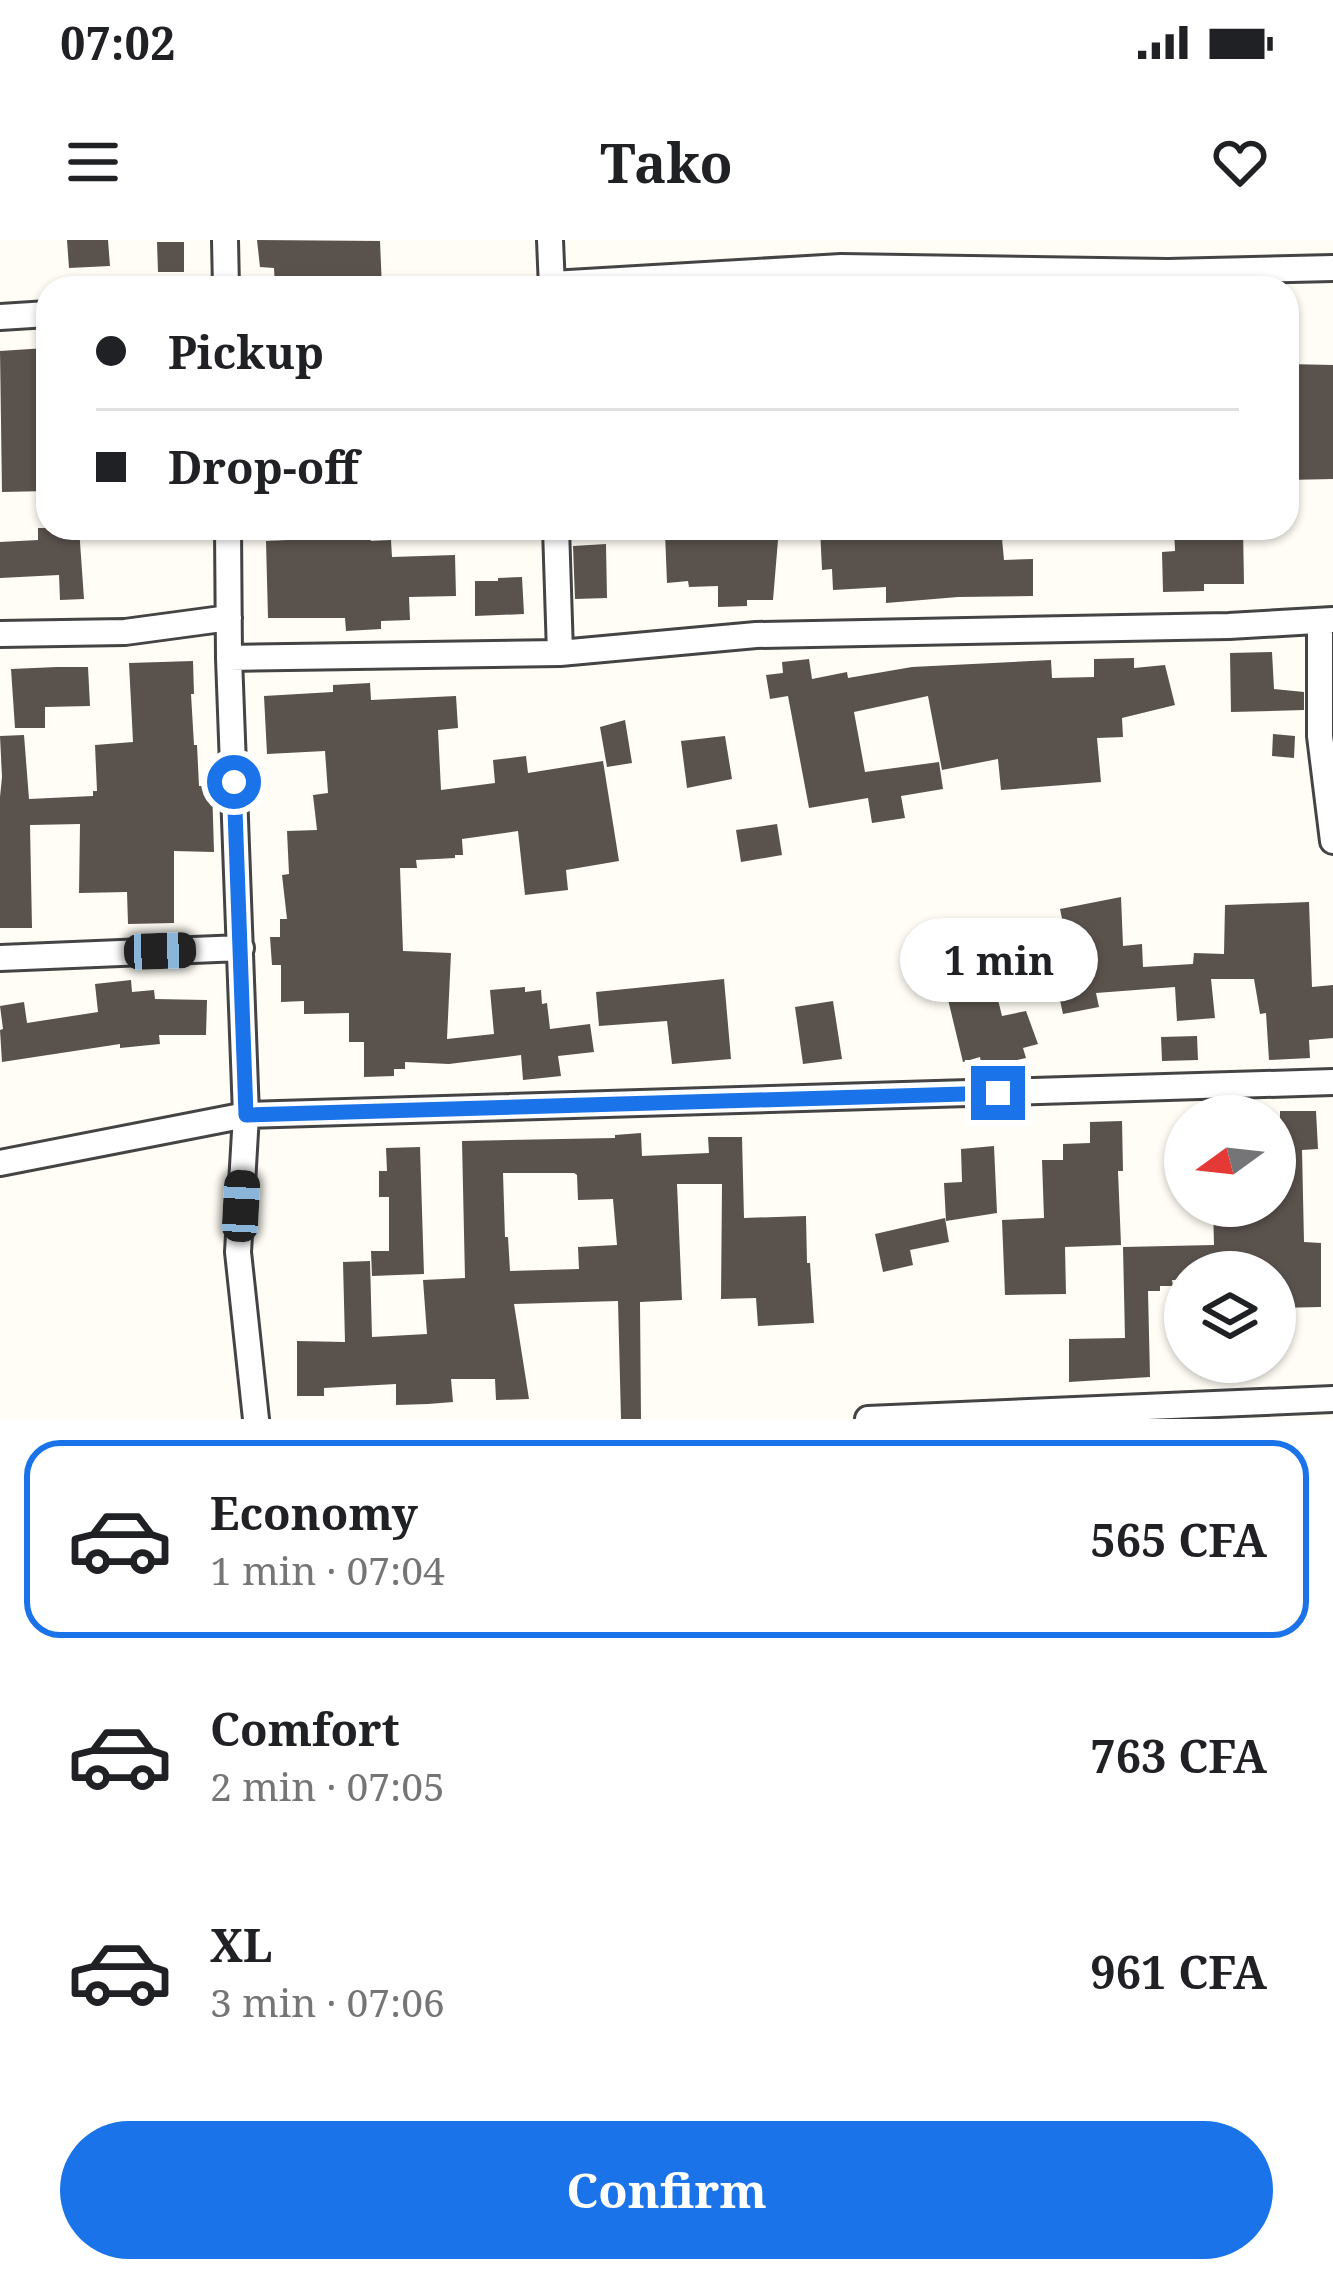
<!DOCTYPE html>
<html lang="en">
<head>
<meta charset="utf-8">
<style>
  body { margin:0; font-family:"Noto Serif",serif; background:#f6f6f6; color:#202124; height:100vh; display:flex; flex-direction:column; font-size:45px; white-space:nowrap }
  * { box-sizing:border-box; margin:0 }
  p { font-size:39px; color:#757577 }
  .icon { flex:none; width:66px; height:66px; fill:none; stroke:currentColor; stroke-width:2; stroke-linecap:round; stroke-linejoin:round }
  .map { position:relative; height:1179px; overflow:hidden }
  .drawer { display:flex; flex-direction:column; background:#fff; flex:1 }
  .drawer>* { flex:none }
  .banner { position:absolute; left:36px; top:36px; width:1263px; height:264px; border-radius:36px; box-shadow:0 3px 9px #0004; display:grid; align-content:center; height:264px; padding:0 60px; background:#fff }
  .needle { width:78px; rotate:255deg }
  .fabs { position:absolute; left:1164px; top:855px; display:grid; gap:24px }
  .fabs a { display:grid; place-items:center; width:132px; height:132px; border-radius:50%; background:#fff; box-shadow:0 3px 9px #0004; font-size:60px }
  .end { position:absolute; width:54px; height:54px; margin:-27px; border:15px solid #1a73e8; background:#fff; box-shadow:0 0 0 6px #fff }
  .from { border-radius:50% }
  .bubble { position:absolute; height:84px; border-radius:42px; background:#fff; box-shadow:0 3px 9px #0004; font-size:39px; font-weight:700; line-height:84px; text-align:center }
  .car { position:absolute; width:36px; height:72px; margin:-36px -18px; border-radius:15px; box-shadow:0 0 9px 3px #0007; background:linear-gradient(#222 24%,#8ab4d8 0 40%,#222 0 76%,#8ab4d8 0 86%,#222 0) }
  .banner b { display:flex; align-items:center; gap:42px; height:114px; font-size:45px }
  .banner b+b { border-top:3px solid #e0e0e0 }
  .banner i { width:30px; height:30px; background:#202124 }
  ul { padding:21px 0 0; list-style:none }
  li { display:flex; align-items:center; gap:36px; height:198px; margin:0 24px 18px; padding:0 36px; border:6px solid transparent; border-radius:36px }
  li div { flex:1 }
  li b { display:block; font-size:45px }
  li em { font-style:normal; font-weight:700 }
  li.active { border-color:#1a73e8 }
  li>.icon { width:108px; height:108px; stroke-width:1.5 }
  .button { display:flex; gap:24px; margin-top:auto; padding:24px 60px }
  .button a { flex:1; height:138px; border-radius:72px; background:#1a73e8; color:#fff; font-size:48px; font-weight:700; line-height:138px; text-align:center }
  .status { display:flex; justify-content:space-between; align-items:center; height:84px; padding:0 60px; background:#fff; direction:ltr }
  .status svg { height:33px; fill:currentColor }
  header { display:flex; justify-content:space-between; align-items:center; height:156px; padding:0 60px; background:#fff; font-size:54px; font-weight:700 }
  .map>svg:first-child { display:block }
</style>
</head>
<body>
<div class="status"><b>07:02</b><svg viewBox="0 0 49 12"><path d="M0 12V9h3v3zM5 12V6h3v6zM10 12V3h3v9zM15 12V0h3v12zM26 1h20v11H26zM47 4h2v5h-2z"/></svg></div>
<header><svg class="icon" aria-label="menu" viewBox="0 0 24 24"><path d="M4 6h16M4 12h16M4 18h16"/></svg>Tako<svg class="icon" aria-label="heart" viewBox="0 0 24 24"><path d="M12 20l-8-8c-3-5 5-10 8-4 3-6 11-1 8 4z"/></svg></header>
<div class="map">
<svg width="1333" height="1179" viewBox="0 0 1333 1179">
  <rect width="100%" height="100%" fill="#fffdf5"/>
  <path fill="#5a524d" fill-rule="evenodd" d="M67,0H108L110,26L69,28Z
    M257,0L380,1L382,48H275L274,28L260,27Z
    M157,2H184V32H158Z
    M46,108L48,251L2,252L0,111Z
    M1287,124L1333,125V239L1287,240Z
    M38,288H79L84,359L60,360L59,335L0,338V302L38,300Z
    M687,288H736V297L778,300L773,360H747V366L718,367V346L689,347L688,341L667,343L665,293L687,292Z
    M820,288H1001L1004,320L1033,319V356L958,357L886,363V347L833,350L832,329L822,330Z
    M1174,288H1243L1244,344H1204V351L1163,352L1162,312L1175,311Z
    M317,295V300L370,298L371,301L391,300L392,317L455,315L456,356L409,357L410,380L381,381V389L346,391L345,378H268L266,301L288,300V296Z
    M606,304L607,358L575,359L573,306Z
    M522,337L524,374L475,376V341H498V338Z
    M1272,412L1274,449L1304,452V470L1231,472L1230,413Z
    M1134,418V428L1165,425L1175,465L1122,478L1123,497L1097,498L1101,542L1001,550L998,519L942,530L928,456L854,472L865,532L939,522L943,549L901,556L905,578L872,583L868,558L809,568L788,456L770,459L766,435L783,433L782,422L809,419L812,439L847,432L848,438L912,427L1051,420L1052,438L1094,437V419Z
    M193,421L194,454H191L194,505H197L199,546H212L214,612L174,611V683L128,684L127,652L79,653L80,584L30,585L32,688H0V557L2,537L0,496L24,495L29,559L93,556V551H97L95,505L133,502L129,423Z
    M57,427H88L90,466L45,467V488H15L11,429Z
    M370,443L371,460L456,456L458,488L438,490L441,550L495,543L493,520L526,516L528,533L603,521L619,621L566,630L568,650L525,655L518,591L462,599L463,615H455V618L416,620L417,628H400L403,711L451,713L447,799L494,794L490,750L525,747V752L541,750L542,764L547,763L550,789L590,784L594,812L558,816L561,836L523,840L521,815L449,824L405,822V829H394V836L364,837V802H349V773L304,774V761L281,762V725H272L270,697H280V679H287L282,635L289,634L287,591L317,590L313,555L328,553L325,511L267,514L264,456L333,452V445Z
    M625,480L632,523L607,527L600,487Z
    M1273,494L1295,496L1294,518L1272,516Z
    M725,496L732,539L687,548L681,501Z
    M777,584L782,615L741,622L736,590Z
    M1121,657L1123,706L1142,704L1143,727L1193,724L1194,713L1224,714L1225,665L1309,662L1312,747L1333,745V798L1309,800L1310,818L1269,820L1266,773L1260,774L1254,739H1211L1215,778L1177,781L1175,747L1096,753L1099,767L1063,774L1046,697L1065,693L1060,669Z
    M985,707L1002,776L1026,771L1038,804L1023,808L1026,818L982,828L980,817L963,822L939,722Z
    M724,739L731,819L672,824L667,781L599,786L596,752Z
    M131,740L132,752L154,750L155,759L207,760L206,795H159L160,804L120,808V804L2,822L0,790L3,789L0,766L24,762L27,783L98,772L95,744Z
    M833,761L842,819L803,824L795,767Z
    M1197,796L1198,820L1162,821L1161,797Z
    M1280,871H1316L1318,909L1302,910L1304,1002L1321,1003V1067L1275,1068V1032H1184L1185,1040H1172L1173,1046H1160V1051H1148L1150,1137L1069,1142V1099L1125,1098L1123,1007L1214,1005L1213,966H1275V920H1278V908H1280Z
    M1122,881L1123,931H1118L1121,1005L1065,1007L1066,1054L1005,1055L1002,980L1044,978L1042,920H1063V904L1090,903V882Z
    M641,893L642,916L709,913L708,897H742L744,978L806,976L807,1023H810L814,1083L758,1086L756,1058L721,1059L722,944H677L682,1060L640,1062L641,1179H621L618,1061L514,1064L529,1159L496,1160L495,1139H451L453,1162L428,1164L396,1165V1144L324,1148V1156H297V1101L345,1102L343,1022L370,1021L372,1097L427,1094L423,1040L465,1038L462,901L615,898V895ZM503,933H574L577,935L578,960L613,959L617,1005L578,1007L579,1029L510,1031L508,997H505Z
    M994,906L997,973L946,981L944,943L962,942L961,909Z
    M420,907L424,1034L372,1036L371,1011H389V957H379V931H387L386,908Z
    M945,978L949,1002L910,1010L913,1025L883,1032L875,994Z"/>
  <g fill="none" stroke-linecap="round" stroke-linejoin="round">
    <defs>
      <path id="street" d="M225,0L226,48
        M550,0L552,48
        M552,44L841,27L1168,32L1333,28
        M0,77L48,74
        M228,288L229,418L246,875L238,1012L256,1179
        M556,288L560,413
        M1320,382V496L1333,601
        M0,394L125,392L229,378
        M229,418L560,413L756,395L1229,386L1333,380
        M0,718L241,708
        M0,923L246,875L1333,842
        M868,1179L1333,1159"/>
    </defs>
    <use href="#street" stroke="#444" stroke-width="30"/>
    <use href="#street" stroke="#fff" stroke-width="24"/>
  </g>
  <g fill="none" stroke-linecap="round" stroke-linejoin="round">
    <path stroke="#1a73e8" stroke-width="15" d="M234,542L246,875L998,853"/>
  </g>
</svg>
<div class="fabs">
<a><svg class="needle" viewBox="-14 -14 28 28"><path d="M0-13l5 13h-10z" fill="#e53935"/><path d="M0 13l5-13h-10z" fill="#757577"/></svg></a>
<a><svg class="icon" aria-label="layers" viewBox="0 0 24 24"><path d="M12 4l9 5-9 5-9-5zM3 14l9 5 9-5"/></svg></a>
</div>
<i class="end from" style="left:234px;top:542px"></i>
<i class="end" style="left:998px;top:853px"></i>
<div class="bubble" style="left:900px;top:678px;width:198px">1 min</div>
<i class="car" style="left:160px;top:711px;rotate:88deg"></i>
<i class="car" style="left:241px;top:966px;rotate:3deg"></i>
<div class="banner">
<b><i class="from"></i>Pickup</b>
<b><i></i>Drop-off</b>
</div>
</div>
<section class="drawer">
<ul>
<li class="active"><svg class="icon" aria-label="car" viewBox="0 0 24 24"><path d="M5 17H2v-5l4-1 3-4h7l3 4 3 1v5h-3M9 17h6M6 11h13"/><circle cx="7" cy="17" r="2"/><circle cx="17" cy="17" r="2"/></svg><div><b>Economy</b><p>1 min · 07:04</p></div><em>565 CFA</em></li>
<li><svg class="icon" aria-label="car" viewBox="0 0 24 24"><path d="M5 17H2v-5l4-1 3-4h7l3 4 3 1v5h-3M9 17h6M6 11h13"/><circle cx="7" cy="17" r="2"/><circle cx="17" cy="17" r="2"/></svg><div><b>Comfort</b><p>2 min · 07:05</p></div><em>763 CFA</em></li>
<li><svg class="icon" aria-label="car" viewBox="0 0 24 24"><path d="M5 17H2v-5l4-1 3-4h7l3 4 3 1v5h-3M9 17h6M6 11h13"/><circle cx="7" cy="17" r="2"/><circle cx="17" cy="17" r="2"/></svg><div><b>XL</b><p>3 min · 07:06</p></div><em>961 CFA</em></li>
</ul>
<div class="button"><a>Confirm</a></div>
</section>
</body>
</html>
